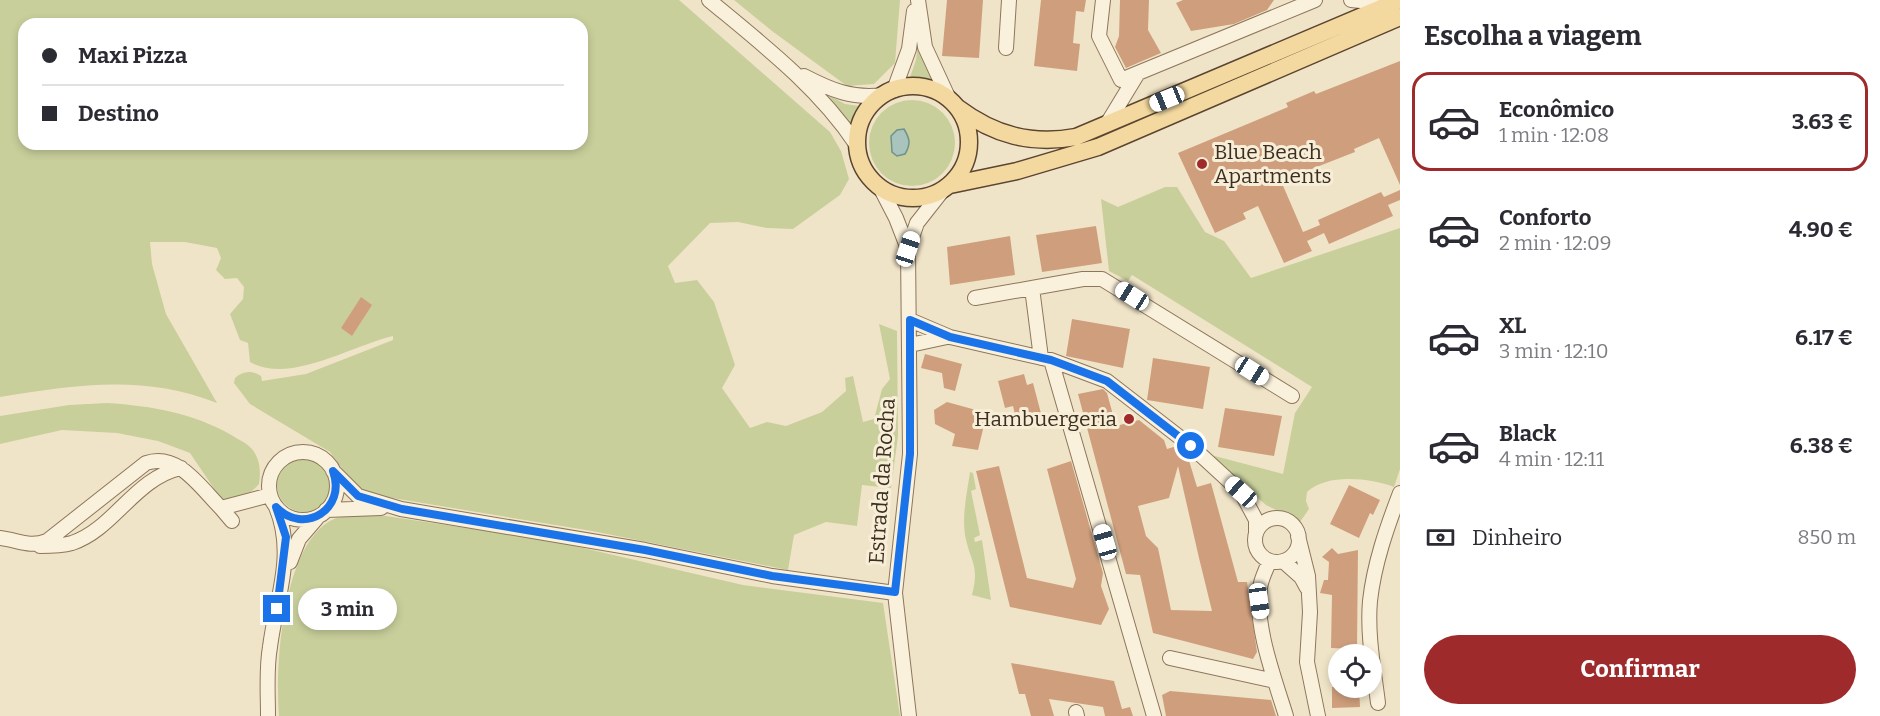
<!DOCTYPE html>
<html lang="pt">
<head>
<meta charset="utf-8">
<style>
  body { margin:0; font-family:Bitter,serif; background:#f7f7f7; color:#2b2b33; height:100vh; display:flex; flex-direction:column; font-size:22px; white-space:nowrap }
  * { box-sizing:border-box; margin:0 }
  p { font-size:20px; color:#7c7c81 }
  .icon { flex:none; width:33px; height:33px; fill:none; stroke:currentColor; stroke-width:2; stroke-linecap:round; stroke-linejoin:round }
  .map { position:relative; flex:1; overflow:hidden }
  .sheet { display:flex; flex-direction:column; background:#fff; width:480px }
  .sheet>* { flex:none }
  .banner { position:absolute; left:18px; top:18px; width:570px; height:132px; border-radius:18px; box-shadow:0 3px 9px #0003; display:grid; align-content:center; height:132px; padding:0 24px; background:#fff }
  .buttons { position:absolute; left:1328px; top:644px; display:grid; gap:12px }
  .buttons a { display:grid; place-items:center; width:54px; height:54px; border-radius:50%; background:#fff; box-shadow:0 3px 9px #0003; font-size:30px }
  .end { position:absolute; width:27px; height:27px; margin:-14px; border:8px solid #1a73e8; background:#fff; box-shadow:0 0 0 3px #fff }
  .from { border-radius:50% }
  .bubble { position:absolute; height:42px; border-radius:21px; background:#fff; box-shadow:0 3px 9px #0003; font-size:20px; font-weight:700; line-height:42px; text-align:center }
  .car { position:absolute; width:18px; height:36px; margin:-18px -9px; border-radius:8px; box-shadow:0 0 4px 2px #0007; background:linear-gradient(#fff 24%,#345 0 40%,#fff 0 76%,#345 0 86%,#fff 0) }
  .banner b { display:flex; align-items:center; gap:21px; height:57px; font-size:22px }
  .banner b+b { border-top:2px solid #e1e1e2 }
  .banner i { width:15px; height:15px; background:#2b2b33 }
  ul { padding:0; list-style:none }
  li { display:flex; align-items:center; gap:18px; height:99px; margin:0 12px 9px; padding:0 12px; border:3px solid transparent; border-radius:18px }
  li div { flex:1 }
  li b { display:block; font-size:22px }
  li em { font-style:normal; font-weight:700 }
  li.active { border-color:#9e2a2b }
  li>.icon { width:54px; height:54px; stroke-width:1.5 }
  h2 { padding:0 24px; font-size:27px; line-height:72px }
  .pay { display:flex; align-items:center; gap:15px; height:66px; padding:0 24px; font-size:22px }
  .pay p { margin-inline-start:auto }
  .primary-button { display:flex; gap:12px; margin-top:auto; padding:12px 24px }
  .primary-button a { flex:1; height:69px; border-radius:36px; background:#9e2a2b; color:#fff; font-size:24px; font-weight:700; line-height:69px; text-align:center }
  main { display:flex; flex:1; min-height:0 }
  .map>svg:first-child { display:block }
</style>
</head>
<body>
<main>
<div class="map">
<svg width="1400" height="716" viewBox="0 0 1400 716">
  <rect width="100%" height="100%" fill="#f0e4c8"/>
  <path fill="#c9cf9b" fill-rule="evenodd" d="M0,0H679L830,132L841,151L849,179L840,195L793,229L767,228L738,222L710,223L668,266L675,283L697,280L714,302L735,365L722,388L750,428L767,422L786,426L822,412L846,391L845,378L853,376L863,422L874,419L882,389L890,379L879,324L897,331L898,436L891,488L862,485L857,526L826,522L794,535L788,570L592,531L368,494L352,482L330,452L250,404L234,383L235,378C243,371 252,370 261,376L262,381L306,374L393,340V336C353,345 289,385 250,362L248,343L240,340L230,314L243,299L244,287L237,278L225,279L216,270L221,258L217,248L185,242H150L152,264L166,314L217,403C142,374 77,385 0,397ZM24,24H582V144H24Z
    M734,0H900L895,63L874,84L847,86L772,31Z
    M918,40L935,85L908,83L916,60Z
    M821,91L845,104L866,107L854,131Z
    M869 143a43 43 0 1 1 86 0a43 43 0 1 1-86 0Z
    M1165,187H1177L1205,232L1224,241L1251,278L1400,228V469L1394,487C1370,478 1327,473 1307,492L1306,501L1309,509L1300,522L1266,505L1207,454L1283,474L1295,413L1312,387L1132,275L1128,281L1109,271L1101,199L1118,207Z
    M107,403C152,406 194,413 233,436C239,440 247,443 252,449C260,459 261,471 259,484C248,497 238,500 221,499L190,453L158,441L117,433L62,430L0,444V416L69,405Z
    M277 485a27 27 0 1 1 54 0a27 27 0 1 1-54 0Z
    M970,472L973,473L976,489L971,491L980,535L974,538L975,542L982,540L991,600L972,595C980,564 970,562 965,535C962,514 967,493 970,472Z
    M357,516H386L553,541L743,585L883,603L900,716H279C275,667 282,542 334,519C340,516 350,517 357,516Z"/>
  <path fill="#a9c4bc" stroke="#6f938a" stroke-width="1.5" d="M904,129C910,139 911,144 905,154L897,156L892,152L891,136L897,130Z"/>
  <path fill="#cf9f7d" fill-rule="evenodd" d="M947,0H983L979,58L942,56Z
    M1041,0H1086L1084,12L1076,11L1073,43L1080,44L1077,71L1034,66Z
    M1120,0H1149L1148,30L1161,53L1126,68L1115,47L1119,36Z
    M1183,0H1274L1267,10L1234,24L1191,31L1176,3Z
    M1400,61V185L1379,138L1354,149L1355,152L1281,181L1303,232L1320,225L1318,220L1381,192L1384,197L1400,190V200L1388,205L1393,216L1329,244L1324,233L1307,241L1312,251L1284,263L1258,206L1243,213L1246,219L1215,233L1178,153L1288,107L1286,103L1314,91L1316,94Z
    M1096,226L1102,263L1042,272L1036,235Z
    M1010,236L1015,275L950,285L947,247Z
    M361,297L372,305L352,336L341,328Z
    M1072,319L1130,329L1123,368L1066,356Z
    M925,354L962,364L955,391L944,388L942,373L921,368Z
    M1153,358L1210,367L1203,409L1147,400Z
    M1024,374L1027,385L1033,383L1043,421L1018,428L1013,406L1005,408L998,381Z
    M1103,389L1107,393L1116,426L1139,420L1164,440L1167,449L1177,446L1187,454L1197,487L1211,483L1238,582H1247L1257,652L1253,659L1153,633L1140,575L1126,574L1078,394ZM1178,466L1199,558L1212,611L1171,610L1158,548L1146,536L1138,506L1169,498Z
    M947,402L987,413L978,450L952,446L955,434L935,424L934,410Z
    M1225,408L1282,416L1274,456L1218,447Z
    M1071,461L1103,573L1101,586L1109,609L1101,625L1010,607L976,471L999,466L1027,578L1073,588L1076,579L1047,469Z
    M1349,485L1380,500L1373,515L1370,513L1359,538L1330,524Z
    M1332,548L1338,554L1358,550L1357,649L1331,648L1332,595L1320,593L1324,580H1328L1329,562L1322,557Z
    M1011,663L1114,681L1122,709L1130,707L1133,716H1105L1103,707L1049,699L1054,716H1031L1025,694H1019Z
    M1332,687H1359L1360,707L1332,708Z
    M1170,691L1271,700L1276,716H1166L1162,695Z"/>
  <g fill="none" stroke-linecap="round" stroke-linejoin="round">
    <defs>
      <path id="minor" d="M709,0C762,44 818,87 856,144
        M918,0L925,47L949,99
        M1103,0L1099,36L1121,80L1315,0
        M1351,0L1391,4
        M1006,48L1009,0
        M804,76C831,90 852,99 883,95
        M894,90L909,49L914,11
        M1107,124L1138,73
        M881,189L896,218L908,249L910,454L895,593L909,716
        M908,249L917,223L943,190
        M1032,288L1083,279H1102L1292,396
        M975,298L1032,288L1041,358
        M910,320L950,337L1051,360L1107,381L1191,446L1241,492L1256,520V534
        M910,345L947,337
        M1051,360L1154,716
        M269 486a34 34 0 1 1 68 0a34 34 0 1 1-68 0Z
        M333,471L358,496L401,509L645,550L772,576L895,593
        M221,508L232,521
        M326,510L381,508
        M1255 540a22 22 0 1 1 44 0a22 22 0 1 1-44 0Z
        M1298,536L1308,576L1310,612L1307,662L1318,716
        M0,538C18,540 29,548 47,541L146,463C178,452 200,487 221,508L270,495
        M40,546C51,546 61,546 72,543C114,529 135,478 181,468
        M1283,561L1301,577L1307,588
        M290,562L299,539L317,518
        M1269,562C1266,570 1261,579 1260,588C1254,625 1275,680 1286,716
        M1170,658L1275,681
        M1378,703C1374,670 1367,635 1370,601C1374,564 1387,527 1400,493
        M1076,712L1077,716
        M268,716C268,693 266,669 270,647C276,598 296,555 276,507"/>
      <path id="major" d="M857 142a56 56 0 1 1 112 0a56 56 0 1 1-112 0Z
        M958,108C994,135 1031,145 1076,137L1400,0
        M950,185L1017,171L1098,147L1400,17"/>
    </defs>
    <use href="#minor" stroke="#8d765c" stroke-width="16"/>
    <use href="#major" stroke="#5b4430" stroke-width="19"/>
    <use href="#minor" stroke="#faf1dc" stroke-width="14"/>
    <use href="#major" stroke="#f3d9a0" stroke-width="16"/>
  </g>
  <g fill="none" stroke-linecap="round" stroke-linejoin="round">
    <path stroke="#1a73e8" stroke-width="8" d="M277,609L286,537L276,507C304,536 347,509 333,471L358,496L402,509L645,550L772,576L895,592L910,454V320L950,337L1051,360L1107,381L1191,446"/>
  </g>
  <g fill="#9e2a2b" stroke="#f7eed8" stroke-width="2">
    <circle cx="1202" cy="164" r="6"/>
    <circle cx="1129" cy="419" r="6"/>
  </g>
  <g text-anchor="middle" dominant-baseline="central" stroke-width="6" stroke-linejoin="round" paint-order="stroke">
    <g font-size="21" fill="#3d2e20" stroke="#f7eed8" text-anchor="start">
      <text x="1214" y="152">Blue Beach<tspan x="1214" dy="24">Apartments</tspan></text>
      <text x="1117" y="419" text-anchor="end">Hambuergeria</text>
    </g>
    <g font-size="21" fill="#3d2e20" stroke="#f7eed8">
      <text transform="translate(882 481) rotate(-86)">Estrada da Rocha</text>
    </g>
  </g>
</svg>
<div class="buttons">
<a><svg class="icon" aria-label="locate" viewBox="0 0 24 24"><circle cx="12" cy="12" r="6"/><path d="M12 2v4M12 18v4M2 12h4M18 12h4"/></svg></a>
</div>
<i class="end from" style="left:1191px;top:446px"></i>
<i class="end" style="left:277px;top:609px"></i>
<div class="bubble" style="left:298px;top:588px;width:99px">3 min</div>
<i class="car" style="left:1167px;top:99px;rotate:248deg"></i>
<i class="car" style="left:908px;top:249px;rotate:18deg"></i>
<i class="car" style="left:1132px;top:296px;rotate:302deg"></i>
<i class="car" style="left:1252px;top:371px;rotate:122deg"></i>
<i class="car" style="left:1241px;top:492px;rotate:312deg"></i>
<i class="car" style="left:1105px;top:542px;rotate:344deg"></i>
<i class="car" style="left:1259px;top:601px;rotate:172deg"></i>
<div class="banner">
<b><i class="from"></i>Maxi Pizza</b>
<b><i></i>Destino</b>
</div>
</div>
<section class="sheet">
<h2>Escolha a viagem</h2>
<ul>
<li class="active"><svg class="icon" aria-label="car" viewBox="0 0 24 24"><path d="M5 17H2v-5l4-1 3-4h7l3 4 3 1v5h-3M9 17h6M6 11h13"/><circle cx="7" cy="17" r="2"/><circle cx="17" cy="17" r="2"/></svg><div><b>Econômico</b><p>1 min · 12:08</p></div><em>3.63 €</em></li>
<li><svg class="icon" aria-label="car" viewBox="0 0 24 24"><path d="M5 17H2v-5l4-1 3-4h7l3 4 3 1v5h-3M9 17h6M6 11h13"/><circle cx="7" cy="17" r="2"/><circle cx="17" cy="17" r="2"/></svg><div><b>Conforto</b><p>2 min · 12:09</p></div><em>4.90 €</em></li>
<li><svg class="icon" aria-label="car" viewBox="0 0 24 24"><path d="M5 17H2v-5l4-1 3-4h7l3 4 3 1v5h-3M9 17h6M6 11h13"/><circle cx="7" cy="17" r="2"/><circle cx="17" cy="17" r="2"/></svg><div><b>XL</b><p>3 min · 12:10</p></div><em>6.17 €</em></li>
<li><svg class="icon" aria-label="car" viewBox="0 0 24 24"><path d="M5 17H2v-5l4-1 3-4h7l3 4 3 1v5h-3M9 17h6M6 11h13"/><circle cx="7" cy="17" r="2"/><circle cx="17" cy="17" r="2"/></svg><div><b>Black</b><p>4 min · 12:11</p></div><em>6.38 €</em></li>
</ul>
<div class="pay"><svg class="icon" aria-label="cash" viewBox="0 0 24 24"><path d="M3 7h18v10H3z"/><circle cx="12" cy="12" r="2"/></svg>Dinheiro<p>850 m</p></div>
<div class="primary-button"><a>Confirmar</a></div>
</section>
</main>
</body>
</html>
